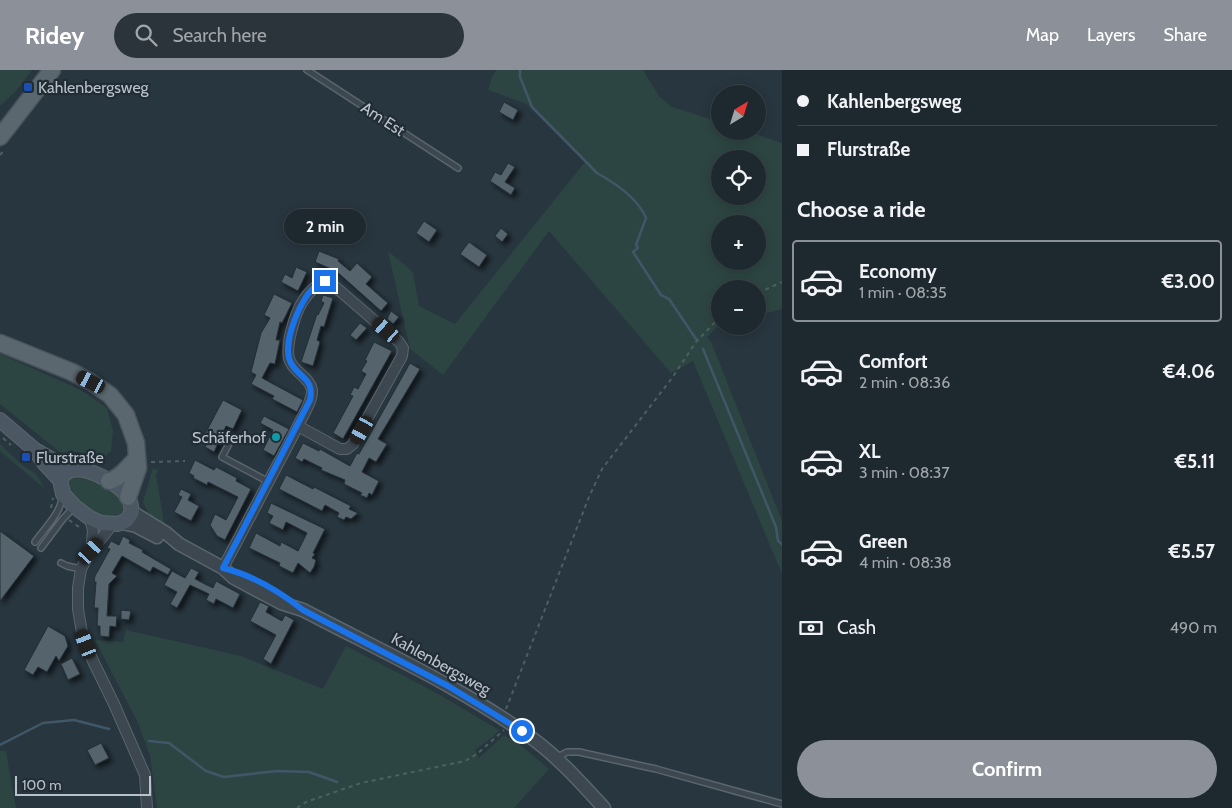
<!DOCTYPE html>
<html lang="en">
<head>
<meta charset="utf-8">
<style>
  body { margin:0; font-family:Cabin,sans-serif; background:#2b343b; color:#f1f3f6; height:100vh; display:flex; flex-direction:column; font-size:19px; white-space:nowrap }
  * { box-sizing:border-box; margin:0 }
  p { font-size:16px; color:#a1a6aa }
  .icon { flex:none; width:28px; height:28px; fill:none; stroke:currentColor; stroke-width:2; stroke-linecap:round; stroke-linejoin:round }
  .map { position:relative; flex:1; overflow:hidden }
  .sheet { display:flex; flex-direction:column; background:#1e282f; width:450px }
  .sheet>* { flex:none }
  .guide { display:grid; align-content:center; height:110px; padding:0 15px; background:#1e282f }
  .needle { width:32px; rotate:38deg }
  .tools { position:absolute; left:711px; top:15px; display:grid; gap:10px }
  .tools a { display:grid; place-items:center; width:55px; height:55px; border-radius:50%; background:#1e282f; box-shadow:0 2px 12px #0003,0 0 0 1px #3c444b; font-size:25px }
  .scale { position:absolute; left:15px; bottom:12px; width:136px; box-sizing:border-box; padding-left:5px; border:2px solid #b9c2ca; border-top:0; font-size:14px; line-height:18px; white-space:nowrap; color:#b9c2ca; -webkit-text-stroke:4px #212c35; paint-order:stroke }
  .end { position:absolute; width:22px; height:22px; margin:-11px; border:6px solid #1a73e8; background:#fff; box-shadow:0 0 0 2px #fff }
  .from { border-radius:50% }
  .bubble { position:absolute; height:35px; border-radius:18px; background:#1e282f; box-shadow:0 2px 12px #0003,0 0 0 1px #3c444b; font-size:16px; font-weight:800; line-height:35px; text-align:center }
  .car { position:absolute; width:15px; height:30px; margin:-15px -8px; border-radius:6px; box-shadow:0 0 4px 1px #0007; background:linear-gradient(#222 24%,#8ab4d8 0 40%,#222 0 76%,#8ab4d8 0 86%,#222 0) }
  .guide b { display:flex; align-items:center; gap:18px; height:48px; font-size:19px }
  .guide b+b { border-top:1px solid #3c444b }
  .guide i { width:12px; height:12px; background:#f1f3f6 }
  ul { padding:0; list-style:none }
  li { display:flex; align-items:center; gap:15px; height:82px; margin:0 10px 8px; padding:0 5px; border:2px solid transparent; border-radius:5px }
  li div { flex:1 }
  li b { display:block; font-size:19px }
  li em { font-style:normal; font-weight:800 }
  li.current { border-color:#8c9099 }
  li>.icon { width:45px; height:45px; stroke-width:1.5 }
  h2 { padding:0 15px; font-size:22px; line-height:60px }
  .pay { display:flex; align-items:center; gap:12px; height:55px; padding:0 15px; font-size:19px }
  .pay p { margin-inline-start:auto }
  .primary-button { display:flex; gap:10px; margin-top:auto; padding:10px 15px }
  .primary-button a { flex:1; height:58px; border-radius:30px; background:#8c9099; color:#fff; font-size:20px; font-weight:800; line-height:58px; text-align:center }
  header { display:flex; align-items:center; gap:30px; box-sizing:border-box; height:70px; padding:0 25px; background:#8c9099; color:#fff }
  header strong { font-size:24px }
  nav { display:flex; gap:28px; margin-inline-start:auto; font-size:18px }
  .search { width:350px; height:45px; background:#2b343b; display:flex; align-items:center; gap:12px; box-sizing:border-box; padding:0 18px; border-radius:28px; color:#a1a6aa; font-size:19px }
  main { display:flex; flex:1; min-height:0 }
  .map>svg:first-child { display:block }
</style>
</head>
<body>
<header>
<strong>Ridey</strong>
<div class="search"><svg class="icon" aria-label="search" viewBox="0 0 24 24"><circle cx="10" cy="10" r="6"/><path d="M15 15l6 6"/></svg>Search here</div>
<nav><a>Map</a><a>Layers</a><a>Share</a></nav>
</header>
<main>
<div class="map">
<svg width="782" height="738" viewBox="0 0 782 738">
  <defs>
    <filter id="shadow"><feDropShadow dx="3.5" dy="3.5" stdDeviation="2.5" flood-color="#0009"/></filter>
  </defs>
  <rect width="100%" height="100%" fill="#28363f"/>
  <path fill="#2d4542" fill-rule="evenodd" d="M0,0H32L16,21L0,36Z
    M496,0H643L659,26L672,37L720,52V61H747L782,73V239L758,245V219H720V254L707,267L712,274L782,451V504L693,291L671,303L549,161L443,305L410,279L388,181L413,202L419,236L455,254L585,92L527,34L488,20L492,7ZM720,89H758V126H720ZM720,154H758V191H720Z
    M0,284L81,320L107,338L113,361L111,381L99,392L78,382L61,383L0,334Z
    M0,374L21,394L36,404L45,419L0,381Z
    M153,398L158,400L156,405L164,452L162,455L149,445L143,432Z
    M76,405L98,411L123,428L126,440L115,448L96,446L71,425L64,408Z
    M126,560L241,586L323,619L346,576L433,621L499,660L493,667L475,680L479,688L504,665L523,677L549,699L514,738H157L150,686L138,653L95,570L123,572Z
    M0,681H6L16,738H0Z"/>
  <g fill="none" stroke-linecap="round" stroke-linejoin="round">
    <path stroke="#405767" stroke-width="2.5" d="M520,0V7L532,37L597,103C615,113 638,128 646,148L636,175L638,178L633,182L661,225L669,229L696,269
      M703,279L776,457L778,471L782,474
      M149,671L169,673L206,701L224,707L277,701L309,702L337,712
      M0,675L43,653L74,650L109,659"/>
  </g>
  <path fill="#54636c" stroke="#232e37" filter="url(#shadow)" d="M504,32L518,40L513,50L499,42Z
    M508,93L515,97L505,112L515,118L511,125L490,111L495,102L501,105Z
    M424,151L437,160L429,172L416,163Z
    M501,158L508,164L502,172L495,166Z
    M469,172L487,185L479,197L460,184Z
    M319,181L339,189L338,191L350,201L357,193L372,207L366,214L388,233L381,241L336,201L315,192Z
    M296,197L307,202L298,221L281,212L285,204L292,208Z
    M274,224L292,233L282,253L280,252L276,270H280L275,294L270,293L262,308L303,330L297,342L272,329L274,326L251,314L256,305L251,302L261,263L270,248L264,245Z
    M323,225L333,228L324,257L321,256L317,270L320,272L313,296L301,292L317,244L318,245L324,233L321,231Z
    M391,241L399,247L393,254L387,249Z
    M360,253L367,258L356,270L350,265Z
    M374,272L392,281L343,369L333,363L353,326L350,325L354,317L358,319L366,304L361,301L367,291L365,290Z
    M410,293L420,299L378,369L387,374L376,392L369,388L362,402L379,411L372,425L369,423L367,428L360,425L362,423L344,414L345,410L321,400L322,398L304,389L302,392L295,388L303,373L319,381L320,379L350,396L357,383L359,384Z
    M223,330L242,340L233,359L226,356L214,382L205,377L210,367L205,364Z
    M264,346L289,359L274,386L263,380L273,360L260,353Z
    M195,390L214,400L216,397L220,399L237,408L236,411L251,419L225,470L217,466L210,455L215,444L226,450L238,427L208,412L207,415L193,408L194,406L189,403Z
    M286,405L313,419L314,417L351,436L349,439L358,443L351,449L346,447L344,450L337,447L339,443L325,435L322,441L279,419Z
    M181,419L191,424L188,430L199,436L191,451L174,442L182,427L178,425Z
    M271,433L325,459L313,483L315,484L312,488L316,490L314,497L310,503L298,493L293,503L279,496L280,493L249,478L256,463L280,476L281,472L298,481L307,463L286,452L283,460L269,453L273,446L267,443Z
    M0,461L34,486L0,531Z
    M123,466L130,470L129,473L143,480L142,482L171,499L168,505L153,497L150,502L122,486L112,503L117,506L109,514L107,546H117L116,557L110,556L109,567L100,566V556H97L98,538H94L96,512H94L95,506L110,479L107,478L111,471L119,475Z
    M191,498L199,502L195,509L213,518L216,511L240,524L233,538L216,529L214,534L206,530L209,524L190,515L177,538L170,534L177,522L164,515L172,501L185,508Z
    M260,532L269,536L266,542L282,551L285,545L294,550L271,594L263,589L276,565L250,551Z
    M121,540L131,541L129,550L121,549Z
    M48,556L65,566L68,576L59,591L56,586L47,602L38,597L33,605L24,600Z
    M72,588L80,604L68,610L61,594Z
    M101,673L109,688L95,695L87,680Z"/>
  <g fill="none" stroke-linecap="round" stroke-linejoin="round">
    <defs>
      <path id="service" d="M307,0L458,98
        M232,368L222,387L269,412
        M35,472C44,459 61,443 62,427
        M41,478L62,450L74,437
        M61,493L67,496L81,499
        M556,688L567,682H579L656,699L782,734"/>
      <path id="minor" d="M90,448L93,461L91,481
        M112,455L91,481L81,499L78,518V539L82,563L93,591L114,634L145,705L147,738
        M223,498L298,356L340,379H347L353,374L402,286L403,278L399,272L332,214L325,211C316,215 308,223 303,231C295,243 283,281 291,293C296,303 310,308 312,320C313,331 302,346 298,356"/>
      <path id="tertiary" d="M132,442L166,463L179,474L223,498L234,508L281,533L303,540C379,580 463,618 533,669C559,688 582,714 604,738
        M122,453L136,456L157,467"/>
      <path id="secondary" d="M0,350L35,380L70,400
        M35,380L45,394L60,410L63,424L75,437L90,448L101,453L118,454L127,450L132,442C131,438 131,431 128,427C119,414 88,396 72,400C67,401 63,405 60,410"/>
      <path id="primary" d="M0,67L52,0
        M0,273L72,302L91,312L110,325L126,345L136,373L138,398L128,427
        M109,411C121,408 128,397 136,389"/>
    </defs>
    <use href="#service" stroke="#5a656d" stroke-width="8"/>
    <use href="#minor" stroke="#5a656d" stroke-width="12"/>
    <use href="#tertiary" stroke="#5a656d" stroke-width="15"/>
    <use href="#secondary" stroke="#5a656d" stroke-width="16"/>
    <use href="#primary" stroke="#49535c" stroke-width="19"/>
    <path stroke="#4c6060" stroke-width="2" stroke-dasharray="4 4" stroke-linecap="butt" d="M0,85L5,79
      M758,223L782,212
      M3,368L11,375
      M151,392L185,391
      M51,438L53,428
      M69,450L82,459
      M506,639L589,427L602,399L672,308L696,272L720,247
      M297,738L306,732L361,713L465,691L477,684L504,660"/>
    <use href="#service" stroke="#3c4750" stroke-width="5"/>
    <use href="#minor" stroke="#3c4750" stroke-width="10"/>
    <use href="#tertiary" stroke="#3c4750" stroke-width="12"/>
    <use href="#secondary" stroke="#4b5762" stroke-width="14"/>
    <use href="#primary" stroke="#5a676f" stroke-width="16"/>
  </g>
  <g fill="none" stroke-linecap="round" stroke-linejoin="round">
    <path stroke="#1a73e8" stroke-width="6" d="M325,211C323,212 320,212 318,214C301,225 282,273 290,291C297,308 315,307 310,330L223,498C252,505 279,521 303,540L448,616L522,661"/>
  </g>
  <g fill="#1a4fb4" stroke="#212c35" stroke-width="2">
    <rect x="23" y="12" width="10" height="10" rx="2.5"/>
    <rect x="21" y="382" width="10" height="10" rx="2.5"/>
  </g>
  <circle fill="#0f9aa8" stroke="#212c35" stroke-width="2" cx="276" cy="367" r="5"/>
  <g text-anchor="middle" dominant-baseline="central" stroke-width="4.5" stroke-linejoin="round" paint-order="stroke">
    <g font-size="16" fill="#b9c2ca" stroke="#212c35" text-anchor="start">
      <text x="38" y="17">Kahlenbergsweg</text>
      <text x="266" y="367" text-anchor="end">Schäferhof</text>
      <text x="36" y="387">Flurstraße</text>
    </g>
    <g font-size="16" fill="#b9c2ca" stroke="#212c35">
      <text transform="translate(383 49) rotate(33)">Am Est</text>
      <text transform="translate(441 594) rotate(29)">Kahlenbergsweg</text>
    </g>
  </g>
</svg>
<div class="tools">
<a><svg class="needle" viewBox="-14 -14 28 28"><path d="M0-13l5 13h-10z" fill="#e53935"/><path d="M0 13l5-13h-10z" fill="#a1a6aa"/></svg></a>
<a><svg class="icon" aria-label="locate" viewBox="0 0 24 24"><circle cx="12" cy="12" r="6"/><path d="M12 2v4M12 18v4M2 12h4M18 12h4"/></svg></a>
<a>+</a>
<a>−</a>
</div>
<div class="scale">100 m</div>
<i class="end from" style="left:522px;top:661px"></i>
<i class="end" style="left:325px;top:211px"></i>
<div class="bubble" style="left:284px;top:139px;width:82px">2 min</div>
<i class="car" style="left:386px;top:260px;rotate:311deg"></i>
<i class="car" style="left:91px;top:312px;rotate:297deg"></i>
<i class="car" style="left:362px;top:360px;rotate:209deg"></i>
<i class="car" style="left:91px;top:481px;rotate:42deg"></i>
<i class="car" style="left:86px;top:574px;rotate:339deg"></i>
</div>
<section class="sheet">
<div class="guide">
<b><i class="from"></i>Kahlenbergsweg</b>
<b><i></i>Flurstraße</b>
</div>
<h2>Choose a ride</h2>
<ul>
<li class="current"><svg class="icon" aria-label="car" viewBox="0 0 24 24"><path d="M5 17H2v-5l4-1 3-4h7l3 4 3 1v5h-3M9 17h6M6 11h13"/><circle cx="7" cy="17" r="2"/><circle cx="17" cy="17" r="2"/></svg><div><b>Economy</b><p>1 min · 08:35</p></div><em>€3.00</em></li>
<li><svg class="icon" aria-label="car" viewBox="0 0 24 24"><path d="M5 17H2v-5l4-1 3-4h7l3 4 3 1v5h-3M9 17h6M6 11h13"/><circle cx="7" cy="17" r="2"/><circle cx="17" cy="17" r="2"/></svg><div><b>Comfort</b><p>2 min · 08:36</p></div><em>€4.06</em></li>
<li><svg class="icon" aria-label="car" viewBox="0 0 24 24"><path d="M5 17H2v-5l4-1 3-4h7l3 4 3 1v5h-3M9 17h6M6 11h13"/><circle cx="7" cy="17" r="2"/><circle cx="17" cy="17" r="2"/></svg><div><b>XL</b><p>3 min · 08:37</p></div><em>€5.11</em></li>
<li><svg class="icon" aria-label="car" viewBox="0 0 24 24"><path d="M5 17H2v-5l4-1 3-4h7l3 4 3 1v5h-3M9 17h6M6 11h13"/><circle cx="7" cy="17" r="2"/><circle cx="17" cy="17" r="2"/></svg><div><b>Green</b><p>4 min · 08:38</p></div><em>€5.57</em></li>
</ul>
<div class="pay"><svg class="icon" aria-label="cash" viewBox="0 0 24 24"><path d="M3 7h18v10H3z"/><circle cx="12" cy="12" r="2"/></svg>Cash<p>490 m</p></div>
<div class="primary-button"><a>Confirm</a></div>
</section>
</main>
</body>
</html>
